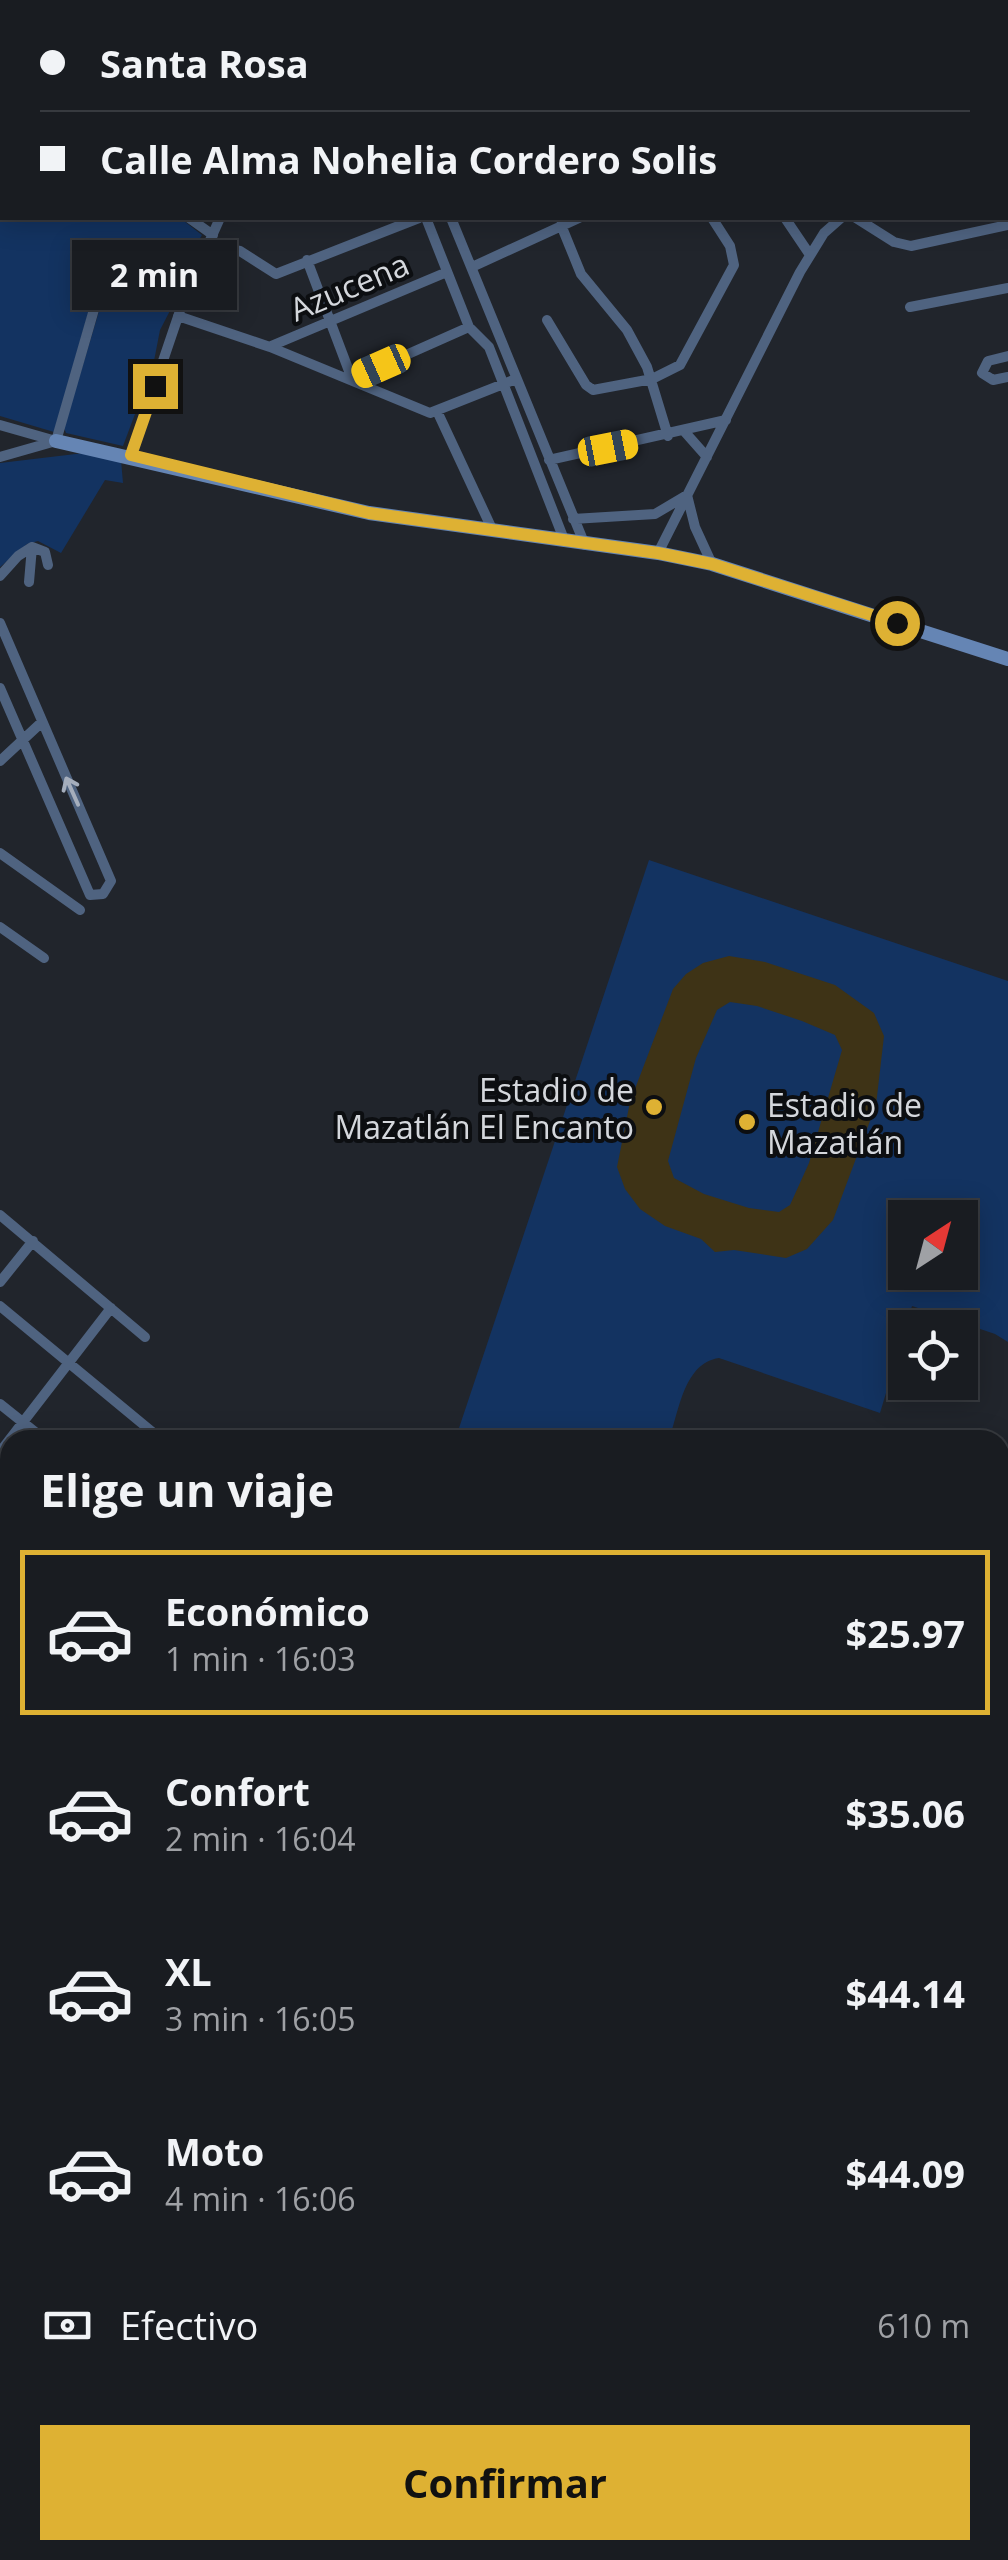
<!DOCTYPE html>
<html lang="es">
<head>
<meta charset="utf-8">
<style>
  body { margin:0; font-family:"Open Sans",sans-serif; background:#22252a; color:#f1f3f6; height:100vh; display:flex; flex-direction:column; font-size:38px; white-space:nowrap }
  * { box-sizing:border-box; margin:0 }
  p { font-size:32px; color:#9fa1a5 }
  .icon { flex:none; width:55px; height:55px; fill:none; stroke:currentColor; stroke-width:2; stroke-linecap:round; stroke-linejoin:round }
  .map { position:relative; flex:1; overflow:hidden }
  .side { position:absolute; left:0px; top:1430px; width:1010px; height:1130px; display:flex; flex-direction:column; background:#191c21; border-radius:30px 30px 0 0; box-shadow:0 5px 25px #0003,0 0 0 2px #373a3f }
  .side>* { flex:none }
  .hud { position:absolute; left:0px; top:0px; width:1010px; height:220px; box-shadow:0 5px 25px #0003,0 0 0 2px #373a3f; display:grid; align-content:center; height:220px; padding:0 40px; background:#191c21 }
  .needle { width:65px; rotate:36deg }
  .fabs { position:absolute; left:888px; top:1200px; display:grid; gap:20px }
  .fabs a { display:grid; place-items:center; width:90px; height:90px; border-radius:0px; background:#191c21; box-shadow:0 5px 25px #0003,0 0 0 2px #373a3f; font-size:50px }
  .end { position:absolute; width:45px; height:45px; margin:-22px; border:12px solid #deb133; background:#111; box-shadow:0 0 0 5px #111 }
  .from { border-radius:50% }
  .bubble { position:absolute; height:70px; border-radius:0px; background:#191c21; box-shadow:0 5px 25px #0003,0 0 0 2px #373a3f; font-size:32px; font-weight:700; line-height:70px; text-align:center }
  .car { position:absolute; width:30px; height:60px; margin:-30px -15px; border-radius:12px; box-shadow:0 0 8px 2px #0007; background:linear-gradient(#f5c518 24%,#345 0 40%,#f5c518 0 76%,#345 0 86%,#f5c518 0) }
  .hud b { display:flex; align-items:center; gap:35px; height:95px; font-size:38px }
  .hud b+b { border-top:2px solid #373a3f }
  .hud i { width:25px; height:25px; background:#f1f3f6 }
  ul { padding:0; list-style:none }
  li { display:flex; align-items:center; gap:30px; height:165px; margin:0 20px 15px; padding:0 20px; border:5px solid transparent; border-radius:0px }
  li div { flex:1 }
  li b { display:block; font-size:38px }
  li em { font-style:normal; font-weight:700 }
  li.active { border-color:#deb133 }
  li>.icon { width:90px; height:90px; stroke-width:1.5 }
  h2 { padding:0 40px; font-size:45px; line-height:120px }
  .pay { display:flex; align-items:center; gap:25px; height:110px; padding:0 40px; font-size:38px }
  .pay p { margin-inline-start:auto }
  .cta { display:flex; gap:20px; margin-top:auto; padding:20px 40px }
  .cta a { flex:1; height:115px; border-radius:0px; background:#deb133; color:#111; font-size:40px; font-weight:700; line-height:115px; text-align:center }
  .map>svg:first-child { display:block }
</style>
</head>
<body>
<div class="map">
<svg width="1008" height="2560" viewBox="0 0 1008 2560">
  <rect width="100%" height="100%" fill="#21252c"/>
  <path fill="#133361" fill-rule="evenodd" d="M0,0H146L2,2V218H180L202,235L184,266L91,303L54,432L0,416Z
    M177,284L175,301L160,330L153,366L123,446L66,433L64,428L100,308Z
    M84,453L121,460L123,483L105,480L61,553L38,541L27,544L0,567V463Z
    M649,860L1008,981V1342L995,1334L912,1306L880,1413L719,1358C684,1363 679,1411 669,1440H455ZM905,1218H960V1272H905Z"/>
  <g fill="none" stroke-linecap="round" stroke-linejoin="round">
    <path stroke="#4675b9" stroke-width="10" d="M1000,1811L1008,1793
      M585,2560L589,2550"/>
  </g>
  <path fill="#3e3316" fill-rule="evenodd" d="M729,956L765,962L835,985L874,1013L884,1036L876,1105L833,1220L807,1249L786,1258L734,1250L715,1252L701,1239L665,1226L640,1209L625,1189L617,1167L630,1102L673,989L686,974L703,963ZM730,1002L757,1006L802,1021L835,1035L842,1050L809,1163L790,1205L779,1212L749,1208L704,1194L674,1178L668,1161L696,1058L717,1010Z"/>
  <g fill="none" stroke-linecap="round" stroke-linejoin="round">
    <path stroke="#4f6380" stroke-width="10" d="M263,0L267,2
      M370,0L371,2
      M509,0L510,2
      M578,0L580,2
      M645,0L647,2
      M719,0L721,2
      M933,0V2
      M149,2L151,0
      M316,2L318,0
      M964,2L965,0
      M1008,56V55
      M189,218L213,235
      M426,218L469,327L489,347L565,542
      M451,218L585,545
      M785,218L810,255
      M856,218L894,242L911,246L1008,225
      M561,225L581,274L627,330L647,367L668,436
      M208,245L240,251L276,274L419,218
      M307,260L352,379L469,327
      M472,267L579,218
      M910,307L1008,288
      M178,316L270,347L430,413L516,379
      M547,320L586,385L593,390L652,379L680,365L734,265L730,246L712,218
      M271,346L447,272
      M1008,356L988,361L982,373L993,380L1008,377
      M437,411L493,531
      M0,425L56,441L0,457
      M684,431L707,457
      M56,441L95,306L197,271
      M131,455L185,296L220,218
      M549,460L726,420
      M573,519L655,514L687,495L695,527L712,564
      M658,553L800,272L824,233L841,218
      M0,576L18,556L32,547L45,552L48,565
      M29,582L32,547
      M0,623L111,881L103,894L90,895L0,688
      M0,761L42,722
      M0,853L80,910
      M0,927L44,958
      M0,1215L145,1337
      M0,1282L33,1241
      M0,1306L162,1440
      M0,1404L45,1440
      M0,1452L111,1308
      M0,1494L10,1502
      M0,1543L10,1550
      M0,1621L10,1628
      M1000,1656L1008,1640
      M0,1703L6,1709L0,1714
      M1000,1720L1008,1741
      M1000,1780L1008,1770
      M1000,1839L1008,1823
      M0,1897L10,1880
      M0,1938L10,1918
      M0,1956L10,1963
      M1000,2012L1008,1996
      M0,2028L10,2035
      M0,2097L10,2104
      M1000,2125L1002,2116
      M0,2173L10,2181
      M1000,2182L1008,2184
      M0,2253L10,2261
      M0,2282L10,2277
      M0,2331L10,2338
      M1000,2374L1008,2354
      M1000,2406L1008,2410
      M0,2415L10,2423
      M0,2501L10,2490
      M1000,2528L1008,2524
      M64,2550L76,2560
      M290,2550L300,2560
      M371,2550L381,2560
      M707,2550L731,2560
      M866,2550L890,2560
      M950,2550L953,2560
      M132,2560L142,2550
      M235,2560L246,2550
      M415,2560L424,2550
      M449,2560V2550
      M523,2560L531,2550
      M599,2560L603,2550
      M778,2560L782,2550
      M914,2560L944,2550
      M1005,2560L1008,2559"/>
    <path stroke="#4f6380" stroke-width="12" d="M1000,2245L1008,2247
      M1000,2271L1008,2273
      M77,2560L79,2550"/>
    <path stroke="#6585b4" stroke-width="14" d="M56,441L369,513L658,553L712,564L1008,659
      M1000,1606L1008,1605
      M0,1769L10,1768"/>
  </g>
  <defs><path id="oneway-shaft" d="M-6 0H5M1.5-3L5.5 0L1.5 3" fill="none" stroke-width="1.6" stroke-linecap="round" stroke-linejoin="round" transform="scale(2.5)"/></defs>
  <use stroke="#a5aebc" href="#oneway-shaft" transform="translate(72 791) rotate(-114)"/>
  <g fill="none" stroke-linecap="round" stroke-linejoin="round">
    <path stroke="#deb133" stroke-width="12" d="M155,386L131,455L369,513L658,553L712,564L897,623"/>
  </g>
  <g fill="#deb133" stroke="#0c0e11" stroke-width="4">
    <circle cx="654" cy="1107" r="10"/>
    <circle cx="747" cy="1122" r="10"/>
  </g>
  <g text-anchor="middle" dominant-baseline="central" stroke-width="8" stroke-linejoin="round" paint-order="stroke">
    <g font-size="32" fill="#d4d7dc" stroke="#0c0e11">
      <text transform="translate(349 286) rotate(-23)">Azucena</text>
    </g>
    <g font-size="32" fill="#d4d7dc" stroke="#0c0e11" text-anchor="end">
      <text x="634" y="1089">Estadio de<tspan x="634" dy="37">Mazatlán El Encanto</tspan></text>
      <text x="767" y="1104" text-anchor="start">Estadio de<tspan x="767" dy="37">Mazatlán</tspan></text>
    </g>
  </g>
</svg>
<div class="fabs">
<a><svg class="needle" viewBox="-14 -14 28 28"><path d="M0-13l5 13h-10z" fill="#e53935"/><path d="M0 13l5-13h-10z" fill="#9fa1a5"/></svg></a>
<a><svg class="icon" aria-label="locate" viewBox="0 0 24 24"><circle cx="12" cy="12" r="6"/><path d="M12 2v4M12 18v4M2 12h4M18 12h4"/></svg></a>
</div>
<i class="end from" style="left:897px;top:623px"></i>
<i class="end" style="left:155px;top:386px"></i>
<div class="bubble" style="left:72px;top:240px;width:165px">2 min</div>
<i class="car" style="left:381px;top:366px;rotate:246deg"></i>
<i class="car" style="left:608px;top:448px;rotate:79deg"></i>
<div class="hud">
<b><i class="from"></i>Santa Rosa</b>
<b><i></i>Calle Alma Nohelia Cordero Solis</b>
</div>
<section class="side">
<h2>Elige un viaje</h2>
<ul>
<li class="active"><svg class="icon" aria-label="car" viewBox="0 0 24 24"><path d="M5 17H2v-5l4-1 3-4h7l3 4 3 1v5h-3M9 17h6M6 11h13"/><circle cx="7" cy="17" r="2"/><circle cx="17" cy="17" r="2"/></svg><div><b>Económico</b><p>1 min · 16:03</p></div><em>$25.97</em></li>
<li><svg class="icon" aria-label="car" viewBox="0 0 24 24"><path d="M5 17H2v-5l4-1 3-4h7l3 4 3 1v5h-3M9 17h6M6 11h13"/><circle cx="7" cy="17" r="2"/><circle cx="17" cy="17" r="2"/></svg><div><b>Confort</b><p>2 min · 16:04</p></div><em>$35.06</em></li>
<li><svg class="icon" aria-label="car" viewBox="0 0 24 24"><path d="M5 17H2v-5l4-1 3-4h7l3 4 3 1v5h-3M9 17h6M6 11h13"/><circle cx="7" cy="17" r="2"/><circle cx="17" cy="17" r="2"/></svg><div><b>XL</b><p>3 min · 16:05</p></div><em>$44.14</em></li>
<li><svg class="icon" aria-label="car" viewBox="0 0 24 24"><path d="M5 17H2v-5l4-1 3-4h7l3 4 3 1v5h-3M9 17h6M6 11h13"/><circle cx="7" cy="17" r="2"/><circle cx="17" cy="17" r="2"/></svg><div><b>Moto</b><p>4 min · 16:06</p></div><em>$44.09</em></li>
</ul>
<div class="pay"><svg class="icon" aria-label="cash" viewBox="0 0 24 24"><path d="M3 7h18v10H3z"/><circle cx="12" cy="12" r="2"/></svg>Efectivo<p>610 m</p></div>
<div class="cta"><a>Confirmar</a></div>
</section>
</div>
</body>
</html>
